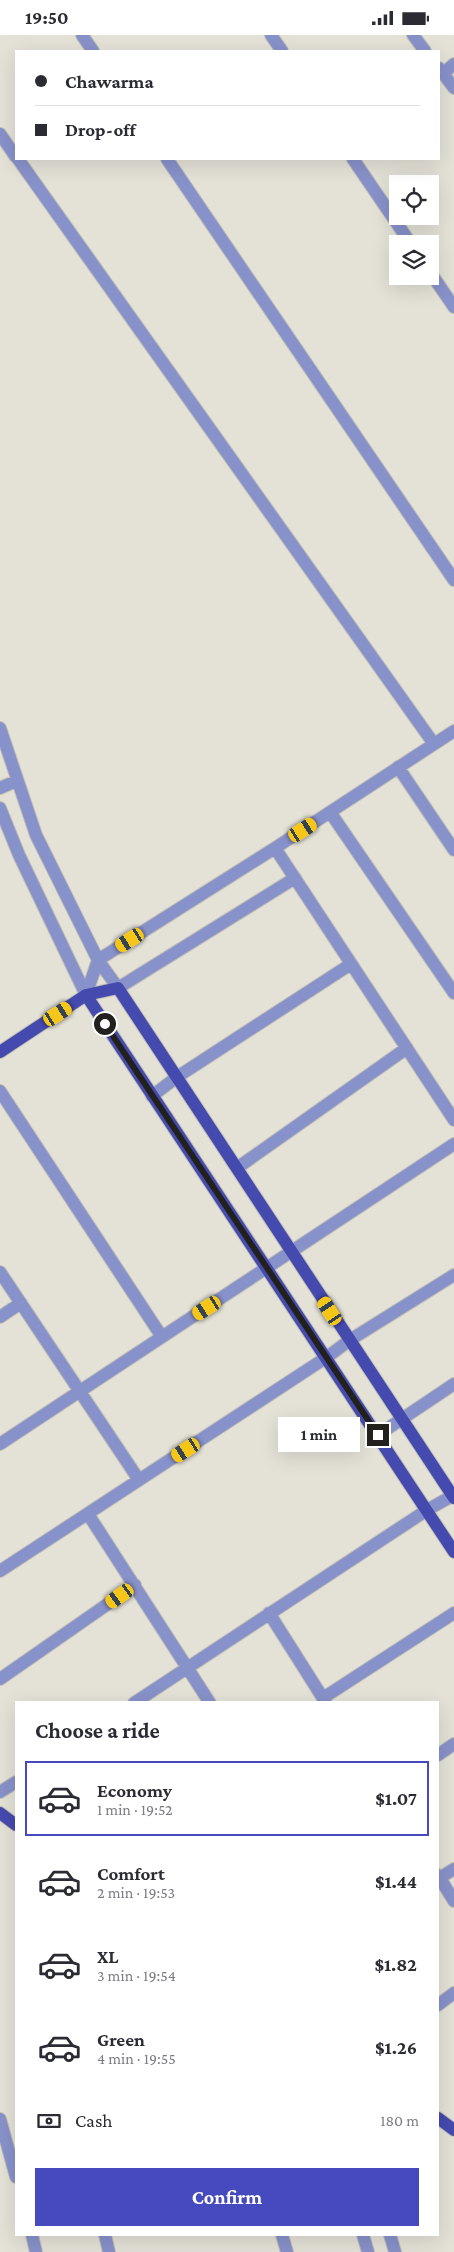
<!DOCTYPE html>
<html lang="en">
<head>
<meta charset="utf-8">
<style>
  body { margin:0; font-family:"Crimson Pro",serif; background:#f2f2f3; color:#2b2b33; height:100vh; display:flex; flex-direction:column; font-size:19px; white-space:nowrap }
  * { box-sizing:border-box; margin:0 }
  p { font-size:16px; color:#7c7c81 }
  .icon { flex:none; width:28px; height:28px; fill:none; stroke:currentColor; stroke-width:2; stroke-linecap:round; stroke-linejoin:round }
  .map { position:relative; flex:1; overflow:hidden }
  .panel { position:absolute; left:15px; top:1666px; width:424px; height:535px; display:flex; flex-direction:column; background:#fff; border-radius:0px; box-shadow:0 5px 20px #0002 }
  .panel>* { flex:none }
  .banner { position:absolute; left:15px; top:15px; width:425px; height:110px; border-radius:0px; box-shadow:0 5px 20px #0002; display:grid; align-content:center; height:110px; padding:0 20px; background:#fff }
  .controls { position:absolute; left:389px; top:140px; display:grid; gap:10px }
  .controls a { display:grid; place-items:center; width:50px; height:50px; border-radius:0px; background:#fff; box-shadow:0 5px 20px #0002; font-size:25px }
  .end { position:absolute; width:22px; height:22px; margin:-11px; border:6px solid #22211d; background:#fff; box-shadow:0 0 0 2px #fff }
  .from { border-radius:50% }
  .bubble { position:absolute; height:35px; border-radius:0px; background:#fff; box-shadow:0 5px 20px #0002; font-size:16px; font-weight:700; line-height:35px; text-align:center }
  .car { position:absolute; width:15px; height:30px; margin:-15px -8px; border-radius:6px; box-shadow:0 0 4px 1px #0007; background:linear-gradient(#f5c518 24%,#345 0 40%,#f5c518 0 76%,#345 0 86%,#f5c518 0) }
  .banner b { display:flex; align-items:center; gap:18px; height:48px; font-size:19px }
  .banner b+b { border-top:1px solid #e1e1e2 }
  .banner i { width:12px; height:12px; background:#2b2b33 }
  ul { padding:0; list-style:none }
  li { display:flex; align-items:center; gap:15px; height:75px; margin:0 10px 8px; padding:0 10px; border:2px solid transparent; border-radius:0px }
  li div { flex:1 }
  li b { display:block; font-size:19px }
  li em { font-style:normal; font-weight:700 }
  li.selected { border-color:#4749be }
  li>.icon { width:45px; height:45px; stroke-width:1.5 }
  h2 { padding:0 20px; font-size:22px; line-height:60px }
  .pay { display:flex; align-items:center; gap:12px; height:55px; padding:0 20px; font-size:19px }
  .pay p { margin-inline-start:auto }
  .cta { display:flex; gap:10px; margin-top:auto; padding:10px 20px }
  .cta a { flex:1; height:58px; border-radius:0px; background:#4749be; color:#fff; font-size:20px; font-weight:700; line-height:58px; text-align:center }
  .status { display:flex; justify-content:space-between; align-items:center; height:35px; padding:0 25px; background:#fff; direction:ltr }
  .status svg { height:14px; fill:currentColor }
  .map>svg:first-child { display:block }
</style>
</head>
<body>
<div class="status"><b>19:50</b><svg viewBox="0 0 49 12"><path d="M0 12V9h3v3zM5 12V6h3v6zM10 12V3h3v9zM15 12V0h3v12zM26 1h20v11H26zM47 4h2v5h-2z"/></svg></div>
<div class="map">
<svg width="454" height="2217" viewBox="0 0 454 2217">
  <rect width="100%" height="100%" fill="#e4e2d7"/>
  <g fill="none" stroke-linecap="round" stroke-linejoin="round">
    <defs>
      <path id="minor" d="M82,0L93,16
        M271,0L282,16
        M413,0L425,16
        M439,33L454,53
        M443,39L454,29
        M0,99L16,122
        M18,124L434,709
        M167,124L454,545
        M353,124L411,209
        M430,237L454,272
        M0,693L36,800L98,925L118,953L295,843
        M454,696L275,813L454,1085
        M398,732L454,815
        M0,753L16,746
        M0,773L19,820L86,960
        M330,777L454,958
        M86,960L98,925L275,813
        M0,1056L162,1302
        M152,1061L177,1042L351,929
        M237,1133L407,1013
        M0,1237L139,1445
        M0,1282L21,1268
        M378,1400L454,1349
        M0,1409L454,1109
        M88,1479L210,1668
        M0,1536L327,1322L350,1305L454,1240
        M269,1578L326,1668
        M0,1644L135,1550
        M323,1663L454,1578
        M134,1668L427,1475L454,1460
        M438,1720L454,1709
        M0,1757L16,1747
        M438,1840L454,1866
        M438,1844L454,1834
        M438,1970L454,1958
        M0,2084L16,2142
        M32,2200L36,2217
        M105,2200L109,2217
        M282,2200L287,2217
        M363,2200L368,2217
        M390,2200L395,2217"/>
      <path id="major" d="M86,960L454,1517
        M0,1017L86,960L118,953L454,1463
        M0,1778L16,1790
        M438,2083L454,2095"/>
    </defs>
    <use href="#minor" stroke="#c1bfb6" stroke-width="14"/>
    <use href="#major" stroke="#c1bfb6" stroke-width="14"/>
    <use href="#minor" stroke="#8892ca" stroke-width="12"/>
    <use href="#major" stroke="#454aaf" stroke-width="12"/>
  </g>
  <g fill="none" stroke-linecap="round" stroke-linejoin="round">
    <path stroke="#22211d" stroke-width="6" d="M105,989L378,1400"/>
  </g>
</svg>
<div class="controls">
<a><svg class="icon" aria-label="locate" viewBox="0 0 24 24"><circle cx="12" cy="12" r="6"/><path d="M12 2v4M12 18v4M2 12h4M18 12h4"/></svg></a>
<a><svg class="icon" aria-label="layers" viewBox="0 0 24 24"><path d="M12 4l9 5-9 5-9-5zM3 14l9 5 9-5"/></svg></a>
</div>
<i class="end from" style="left:105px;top:989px"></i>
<i class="end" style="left:378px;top:1400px"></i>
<div class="bubble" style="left:278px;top:1382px;width:82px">1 min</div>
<i class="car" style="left:303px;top:795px;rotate:57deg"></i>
<i class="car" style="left:130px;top:905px;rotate:238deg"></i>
<i class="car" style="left:58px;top:979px;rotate:57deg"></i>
<i class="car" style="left:207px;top:1273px;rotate:237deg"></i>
<i class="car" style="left:330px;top:1276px;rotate:327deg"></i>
<i class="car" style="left:186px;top:1415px;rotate:237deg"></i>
<i class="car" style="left:120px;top:1561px;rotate:235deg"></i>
<div class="banner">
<b><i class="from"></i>Chawarma</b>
<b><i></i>Drop-off</b>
</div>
<section class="panel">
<h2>Choose a ride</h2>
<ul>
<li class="selected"><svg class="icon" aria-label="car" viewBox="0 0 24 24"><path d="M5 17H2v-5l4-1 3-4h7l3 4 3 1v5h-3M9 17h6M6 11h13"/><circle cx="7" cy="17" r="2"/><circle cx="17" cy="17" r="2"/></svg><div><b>Economy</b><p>1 min · 19:52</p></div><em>$1.07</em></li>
<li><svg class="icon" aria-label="car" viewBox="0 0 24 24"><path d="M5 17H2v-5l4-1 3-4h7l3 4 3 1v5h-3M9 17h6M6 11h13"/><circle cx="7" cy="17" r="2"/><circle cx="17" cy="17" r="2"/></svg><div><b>Comfort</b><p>2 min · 19:53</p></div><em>$1.44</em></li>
<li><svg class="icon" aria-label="car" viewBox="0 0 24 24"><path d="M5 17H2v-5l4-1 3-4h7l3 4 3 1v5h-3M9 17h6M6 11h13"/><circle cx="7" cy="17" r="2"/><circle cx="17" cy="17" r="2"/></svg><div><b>XL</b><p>3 min · 19:54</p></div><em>$1.82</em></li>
<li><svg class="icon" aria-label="car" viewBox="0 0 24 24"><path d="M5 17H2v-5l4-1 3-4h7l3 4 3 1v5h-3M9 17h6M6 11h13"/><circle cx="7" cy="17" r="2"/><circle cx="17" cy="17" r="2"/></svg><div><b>Green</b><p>4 min · 19:55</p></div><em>$1.26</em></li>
</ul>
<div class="pay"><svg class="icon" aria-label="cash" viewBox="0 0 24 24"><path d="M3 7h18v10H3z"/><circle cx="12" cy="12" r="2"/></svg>Cash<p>180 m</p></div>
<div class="cta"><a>Confirm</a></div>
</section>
</div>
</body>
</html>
